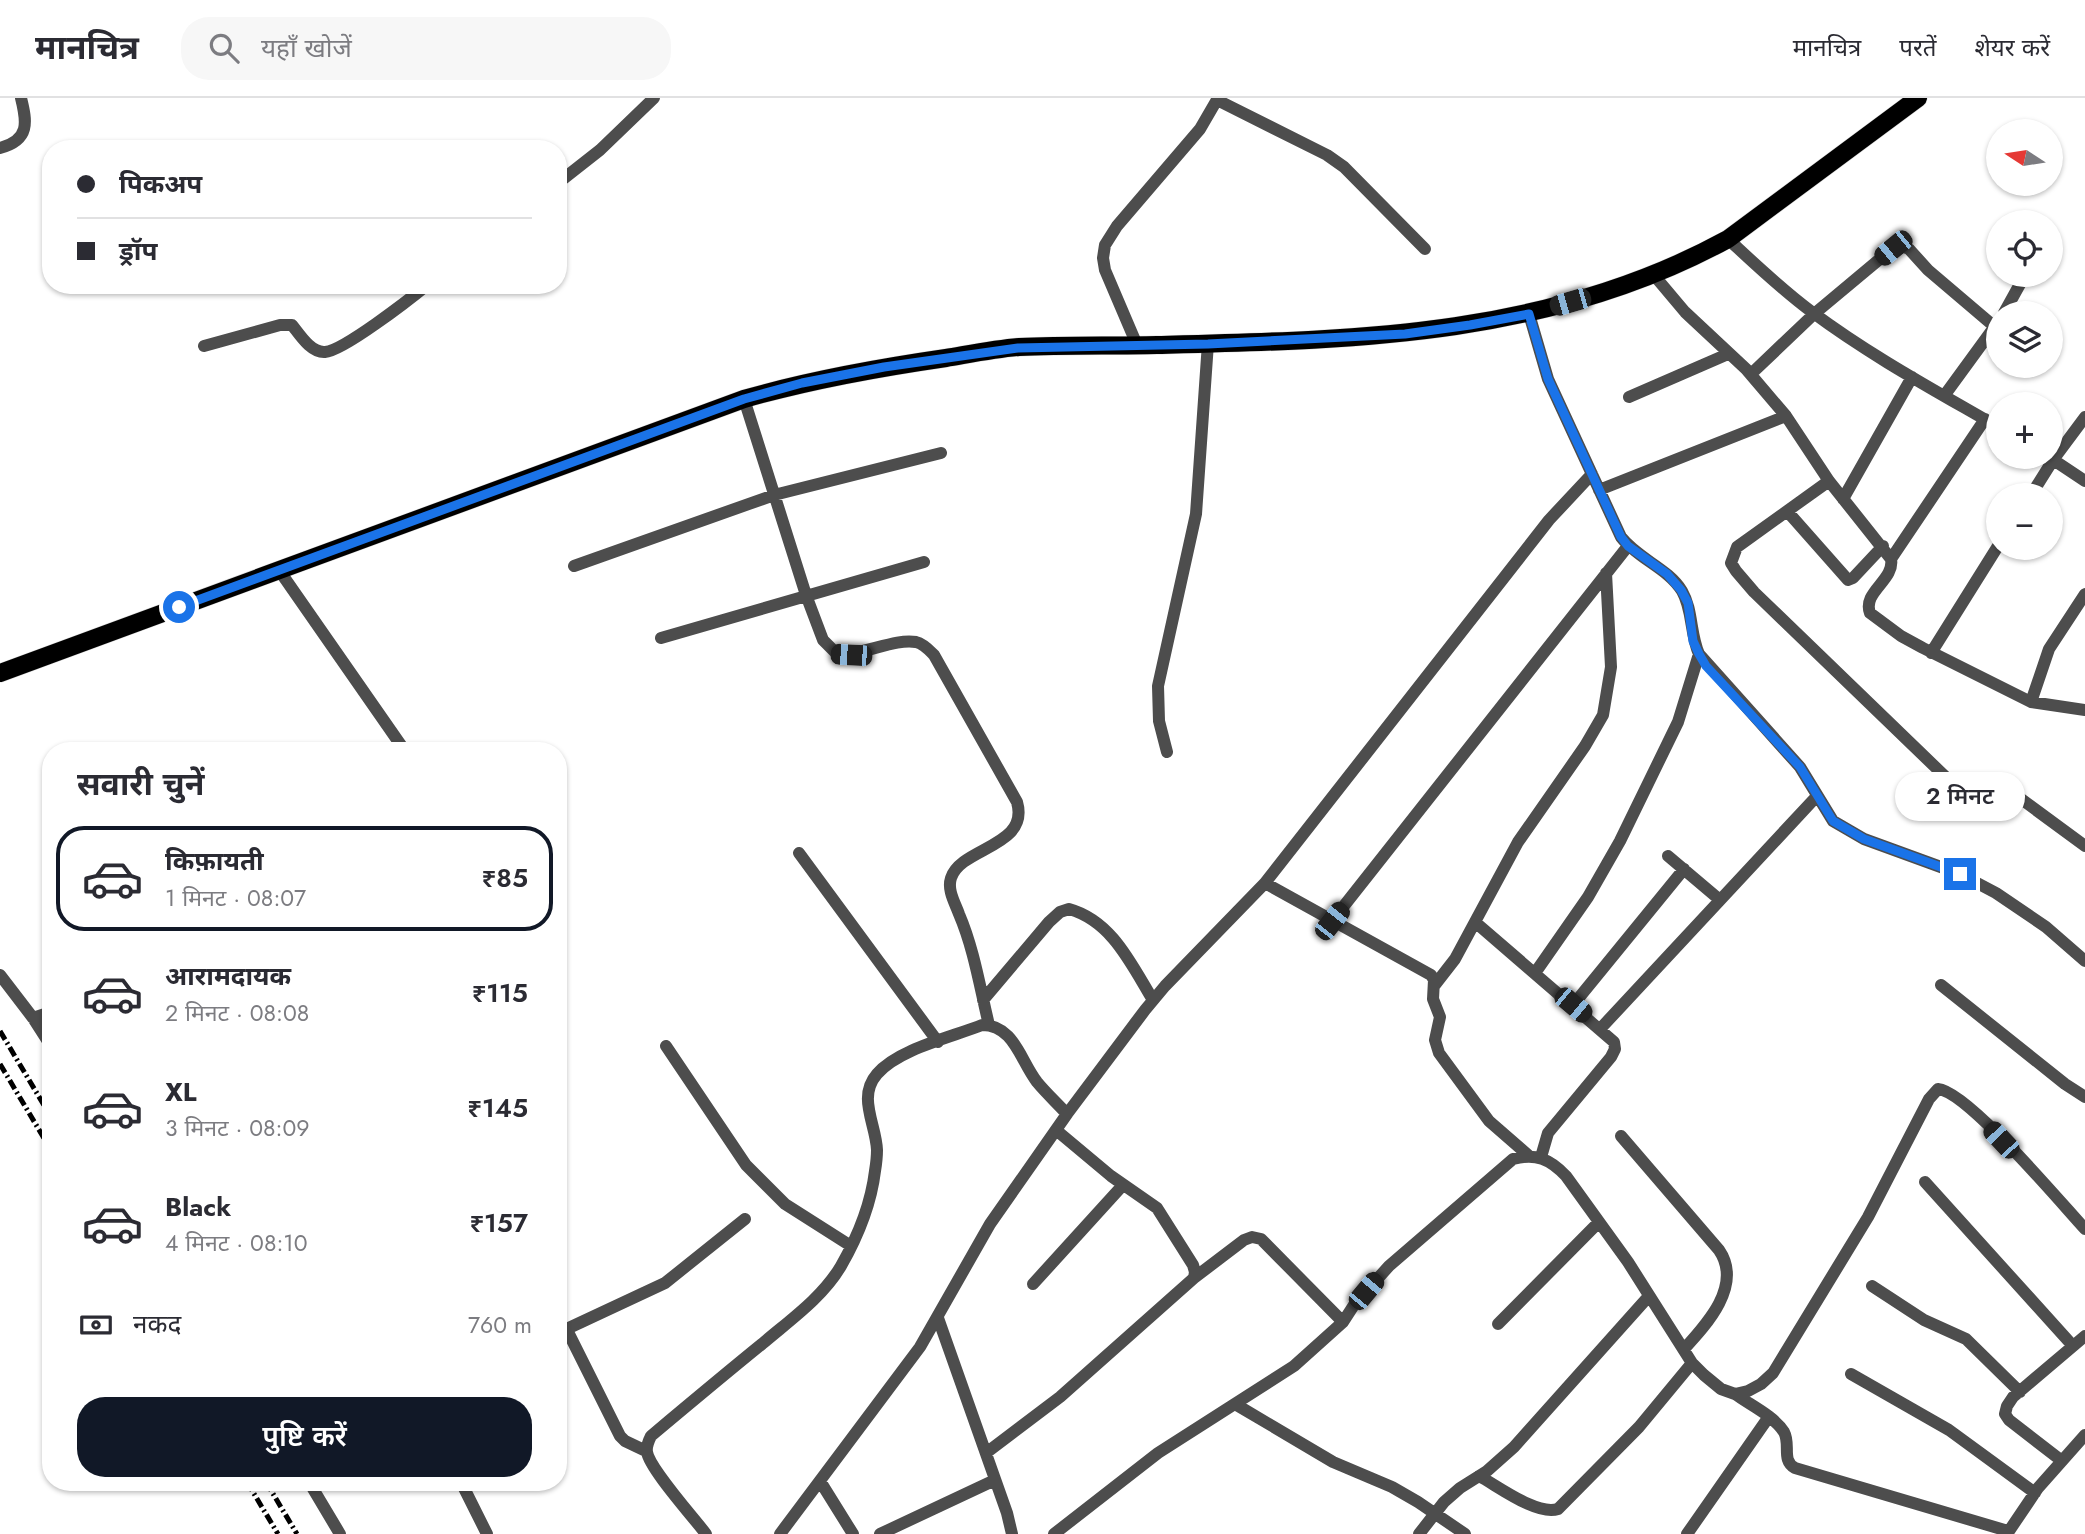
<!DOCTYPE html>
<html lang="hi">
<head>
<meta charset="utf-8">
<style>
  body { margin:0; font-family:Jost,"Noto Sans Devanagari",sans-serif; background:#f7f7f7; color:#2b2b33; height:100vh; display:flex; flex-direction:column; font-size:26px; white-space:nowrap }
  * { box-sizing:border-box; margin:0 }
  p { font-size:23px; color:#7c7c81 }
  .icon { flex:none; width:38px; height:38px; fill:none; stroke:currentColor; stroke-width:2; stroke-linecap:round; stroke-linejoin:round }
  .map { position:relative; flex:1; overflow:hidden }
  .sheet { position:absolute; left:42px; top:644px; width:525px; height:749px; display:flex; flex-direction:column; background:#fff; border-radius:28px; box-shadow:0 2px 5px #0004 }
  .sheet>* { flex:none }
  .guide { position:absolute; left:42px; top:42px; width:525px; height:154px; border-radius:28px; box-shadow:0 2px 5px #0004; display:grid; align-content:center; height:154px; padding:0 35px; background:#fff }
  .needle { width:46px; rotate:282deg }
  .tools { position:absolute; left:1986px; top:21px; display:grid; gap:14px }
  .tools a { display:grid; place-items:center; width:77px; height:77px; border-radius:50%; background:#fff; box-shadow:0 2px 5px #0004; font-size:35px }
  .end { position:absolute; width:32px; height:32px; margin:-16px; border:9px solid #1a73e8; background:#fff; box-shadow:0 0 0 4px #fff }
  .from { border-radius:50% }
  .bubble { position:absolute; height:49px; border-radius:24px; background:#fff; box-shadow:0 2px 5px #0004; font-size:23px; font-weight:600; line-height:49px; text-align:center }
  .car { position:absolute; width:21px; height:42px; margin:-21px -10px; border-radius:9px; box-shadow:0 0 5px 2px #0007; background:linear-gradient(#222 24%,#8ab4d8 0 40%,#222 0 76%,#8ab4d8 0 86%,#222 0) }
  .guide b { display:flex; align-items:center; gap:24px; height:66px; font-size:26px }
  .guide b+b { border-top:2px solid #e1e1e2 }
  .guide i { width:18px; height:18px; background:#2b2b33 }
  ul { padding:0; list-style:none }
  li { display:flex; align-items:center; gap:21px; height:105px; margin:0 14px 10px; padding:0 21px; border:4px solid transparent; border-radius:28px }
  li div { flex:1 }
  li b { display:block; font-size:26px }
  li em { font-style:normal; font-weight:600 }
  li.on { border-color:#111827 }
  li>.icon { width:63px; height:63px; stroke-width:1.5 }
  h2 { padding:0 35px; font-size:32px; line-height:84px }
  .pay { display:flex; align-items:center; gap:18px; height:77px; padding:0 35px; font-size:26px }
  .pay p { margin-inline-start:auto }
  .cta { display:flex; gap:14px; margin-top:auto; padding:14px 35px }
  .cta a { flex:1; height:80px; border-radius:28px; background:#111827; color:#fff; font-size:28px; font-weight:600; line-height:80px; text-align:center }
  header { display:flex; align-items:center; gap:42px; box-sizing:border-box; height:98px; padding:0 35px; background:#fff; border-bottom:2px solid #e1e1e2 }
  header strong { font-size:33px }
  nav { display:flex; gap:38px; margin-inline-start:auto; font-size:24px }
  .search { width:490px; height:63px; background:#f7f7f7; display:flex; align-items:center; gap:18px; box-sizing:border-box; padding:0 24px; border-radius:28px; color:#7c7c81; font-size:26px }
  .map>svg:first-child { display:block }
</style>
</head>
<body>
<header>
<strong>मानचित्र</strong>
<div class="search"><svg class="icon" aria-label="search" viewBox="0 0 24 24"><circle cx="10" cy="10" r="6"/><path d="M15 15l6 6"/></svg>यहाँ खोजें</div>
<nav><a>मानचित्र</a><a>परतें</a><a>शेयर करें</a></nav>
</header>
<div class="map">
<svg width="2085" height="1436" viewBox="0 0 2085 1436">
  <rect width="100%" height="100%" fill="#fff"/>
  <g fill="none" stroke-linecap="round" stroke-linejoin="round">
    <defs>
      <path id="major" d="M0,575L744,301C810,282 877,270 946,260C970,256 995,251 1019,249C1065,247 1111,248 1157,247C1356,242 1549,239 1728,141L1918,0"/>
    </defs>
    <use href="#major" stroke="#dbdbdb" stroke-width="19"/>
    <path stroke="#4d4d4d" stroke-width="12" d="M1217,2L1327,57L1344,69L1425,151
      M0,50C30,42 27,24 21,0
      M558,85L600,52L654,0
      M1728,141C1755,166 1782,192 1812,214C1871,258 1936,293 1998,329
      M1653,176L1685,214L1746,271L1786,318L1829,383L1891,461C1895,482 1862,494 1870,515L1901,538L1923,550L2031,604L2085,612
      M2004,215L2025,177
      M1529,216L1548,281L1621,439C1638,461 1668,470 1682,493C1693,512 1690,536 1699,556L1800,669L1833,723L1864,741L1960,776L1996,795L2046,829L2085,863
      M1137,247L1105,172L1103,160L1105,147L1117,128L1200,31L1218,0
      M204,248L280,227H292C300,237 311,255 325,254C343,253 410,201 427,187
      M1751,276L1814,216L1893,150L1901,148L1909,151L1928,172L1995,229
      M1944,298L1998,224
      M1629,299L1728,256
      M744,301L806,497L823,542L837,556C862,558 894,540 916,544C924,546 929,552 934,557L1017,704C1030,749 961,749 951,780C947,792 955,805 959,816C974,851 980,890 989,927
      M2049,359L2085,383
      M1829,383L1737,449L1731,465L1736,473L1754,494L1985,717
      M1599,392L1786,318
      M2031,397L2053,362L2085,319
      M1843,401L1912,279
      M1787,413L1848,482L1853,480L1883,448
      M1891,461L1985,321
      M574,468L774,397L941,355
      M279,472L405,653
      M661,540L924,464
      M1931,555L1998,448
      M2031,604L2049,551L2085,496
      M1167,654L1159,623L1158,588L1196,416L1208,245
      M2009,692L2085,748
      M799,755L938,944
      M1668,758L1720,802
      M1265,785L1431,877L1434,882L1433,901L1440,919L1435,942L1439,955L1489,1023L1528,1057
      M1332,823L1628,448
      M1475,824L1614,944L1615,951L1611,959L1548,1035L1541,1059
      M1535,875L1588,799L1620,743L1678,624L1699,556
      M0,877L33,920L51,948
      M1941,887L2065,986L2085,999
      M1434,888L1455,861L1518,744L1585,648L1603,617L1611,569L1606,475
      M983,902L1049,824L1060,814L1069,811C1112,823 1131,866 1153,902
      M1573,907L1684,771
      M33,920L51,914
      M1601,930L1817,698
      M666,948L746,1067L785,1106L851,1148
      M1621,1038L1719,1152C1743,1187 1707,1226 1684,1251
      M1925,1084L2073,1248
      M1194,1180L1244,1142L1252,1139L1261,1141L1343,1224
      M1033,1186L1123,1087
      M1872,1188L1924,1222L1966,1241L2020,1294
      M938,1220L1007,1415L1012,1436
      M1498,1226L1599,1124
      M567,1232L620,1338L625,1343L646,1353
      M558,1235L665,1185L745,1121
      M1851,1276L1949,1332L2035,1395
      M1735,1296C1750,1307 1774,1318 1784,1334C1791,1347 1781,1362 1795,1370L2008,1433
      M1235,1306L1333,1364L1392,1389L1418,1404L1465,1436
      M986,1355L1060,1299L1194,1180L1195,1174L1193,1167L1157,1110L1111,1078L1056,1032
      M2062,1363L2009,1322L2005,1316L2007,1308L2013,1299L2085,1238
      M1479,1378C1498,1388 1537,1418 1558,1411L1639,1329L1692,1265
      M820,1383L853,1436
      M309,1384L340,1436
      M461,1384L487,1436
      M706,1436C694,1420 649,1370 647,1354C646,1348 649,1342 651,1338C688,1307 725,1276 762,1246C790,1222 822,1200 841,1168C857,1140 871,1106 875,1073C876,1067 877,1059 877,1052C876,1026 857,999 877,976C898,951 952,939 982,927C1014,927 1020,962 1037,984C1046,995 1057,1005 1067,1016
      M780,1436L920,1249L990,1126L1067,1016L1145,912L1165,888L1265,785L1549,422L1592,376
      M880,1436L995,1382
      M1054,1436L1158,1355L1294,1268L1343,1224L1354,1207L1389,1168L1513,1061C1536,1055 1550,1061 1566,1078L1628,1164L1692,1265L1704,1277L1721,1291L1735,1296L1748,1293L1761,1286L1773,1275L1868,1119L1929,1001L1938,991C1967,993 2061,1105 2085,1131
      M1419,1436L1444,1404L1460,1390L1487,1373L1514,1349L1649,1198
      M1687,1436L1768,1320
      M2007,1436L2038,1390L2085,1337"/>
    <use href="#major" stroke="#000" stroke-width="18"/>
    <path stroke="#000" stroke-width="5" stroke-dasharray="10 3.5 2 3.5" stroke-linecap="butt" d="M0,933L51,1019
      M0,966L51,1052
      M247,1384L278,1436
      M266,1384L297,1436"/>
  </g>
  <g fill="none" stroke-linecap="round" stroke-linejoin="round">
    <path stroke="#1a73e8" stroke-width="9" d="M179,509L744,301L802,285L884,269L1018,250L1208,246L1405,236L1470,227L1529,216L1548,281L1621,439L1628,448L1667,476L1681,492L1688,505L1693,543L1699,556L1706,568L1800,669L1833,723L1864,741L1960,776"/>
  </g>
</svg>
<div class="tools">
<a><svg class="needle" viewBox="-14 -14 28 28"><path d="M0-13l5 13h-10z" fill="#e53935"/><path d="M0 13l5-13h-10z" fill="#7c7c81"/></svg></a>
<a><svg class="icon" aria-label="locate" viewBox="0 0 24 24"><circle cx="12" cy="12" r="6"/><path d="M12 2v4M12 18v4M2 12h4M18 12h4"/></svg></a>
<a><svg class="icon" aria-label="layers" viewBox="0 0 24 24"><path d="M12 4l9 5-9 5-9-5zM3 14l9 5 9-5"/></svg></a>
<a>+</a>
<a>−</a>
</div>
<i class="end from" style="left:179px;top:509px"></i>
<i class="end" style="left:1960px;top:776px"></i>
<div class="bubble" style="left:1895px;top:674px;width:130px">2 मिनट</div>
<i class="car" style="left:1893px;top:150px;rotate:231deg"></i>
<i class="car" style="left:1570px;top:204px;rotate:254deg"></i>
<i class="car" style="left:851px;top:557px;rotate:273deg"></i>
<i class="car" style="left:1332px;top:823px;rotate:38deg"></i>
<i class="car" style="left:1573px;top:907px;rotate:130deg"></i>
<i class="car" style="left:2001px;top:1042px;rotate:317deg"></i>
<i class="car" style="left:1366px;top:1193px;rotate:40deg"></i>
<div class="guide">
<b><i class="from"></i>पिकअप</b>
<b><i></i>ड्रॉप</b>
</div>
<section class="sheet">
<h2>सवारी चुनें</h2>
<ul>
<li class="on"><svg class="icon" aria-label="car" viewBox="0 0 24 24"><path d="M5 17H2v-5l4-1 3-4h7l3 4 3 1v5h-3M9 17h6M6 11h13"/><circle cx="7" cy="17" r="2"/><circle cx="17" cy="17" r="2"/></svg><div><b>किफ़ायती</b><p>1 मिनट · 08:07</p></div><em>₹85</em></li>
<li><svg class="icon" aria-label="car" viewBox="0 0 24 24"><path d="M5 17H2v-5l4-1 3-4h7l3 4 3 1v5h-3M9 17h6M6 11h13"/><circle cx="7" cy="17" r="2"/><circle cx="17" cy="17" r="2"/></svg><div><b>आरामदायक</b><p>2 मिनट · 08:08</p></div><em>₹115</em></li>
<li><svg class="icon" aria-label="car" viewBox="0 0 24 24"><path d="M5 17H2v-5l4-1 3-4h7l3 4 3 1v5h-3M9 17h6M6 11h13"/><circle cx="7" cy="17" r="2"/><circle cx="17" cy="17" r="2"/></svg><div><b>XL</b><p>3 मिनट · 08:09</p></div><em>₹145</em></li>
<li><svg class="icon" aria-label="car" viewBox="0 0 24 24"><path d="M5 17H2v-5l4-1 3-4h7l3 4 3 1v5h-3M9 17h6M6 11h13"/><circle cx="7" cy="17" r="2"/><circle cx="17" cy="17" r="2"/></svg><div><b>Black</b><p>4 मिनट · 08:10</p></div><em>₹157</em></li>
</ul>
<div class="pay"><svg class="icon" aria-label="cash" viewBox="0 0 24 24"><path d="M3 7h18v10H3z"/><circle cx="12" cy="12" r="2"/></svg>नकद<p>760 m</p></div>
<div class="cta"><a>पुष्टि करें</a></div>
</section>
</div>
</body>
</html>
